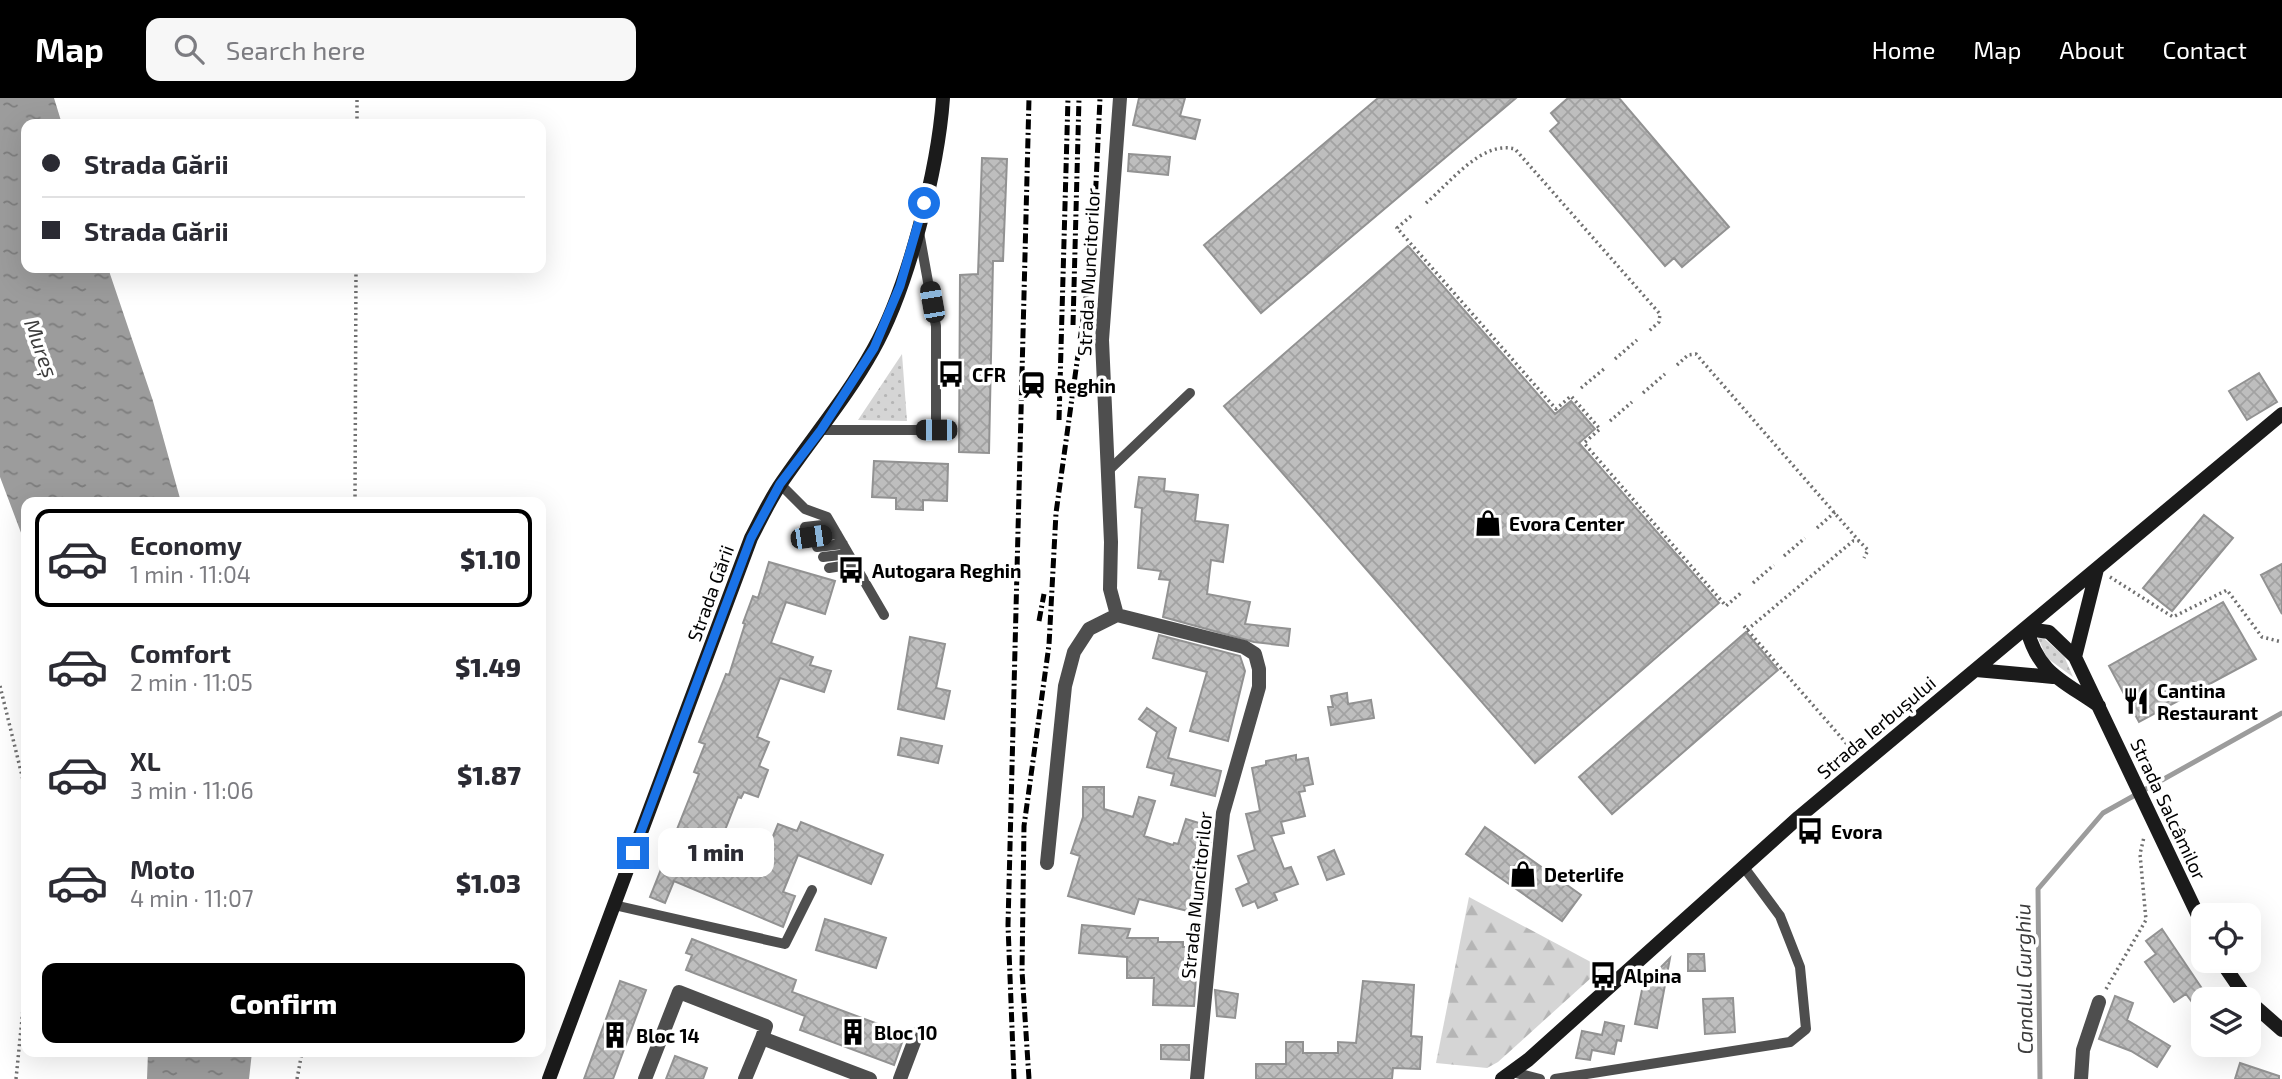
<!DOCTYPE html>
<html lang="en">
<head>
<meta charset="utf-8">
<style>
  body { margin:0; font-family:"Exo 2",sans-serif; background:#f7f7f7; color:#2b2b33; height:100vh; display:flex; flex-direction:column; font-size:26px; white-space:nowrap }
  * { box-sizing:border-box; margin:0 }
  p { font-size:23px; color:#7c7c81 }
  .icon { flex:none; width:38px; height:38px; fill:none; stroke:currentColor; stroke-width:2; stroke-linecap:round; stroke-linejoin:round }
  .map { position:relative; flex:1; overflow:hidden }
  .side { position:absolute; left:21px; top:399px; width:525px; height:560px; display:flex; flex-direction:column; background:#fff; border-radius:14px; box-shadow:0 7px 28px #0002 }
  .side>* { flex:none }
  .guide { position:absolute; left:21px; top:21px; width:525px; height:154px; border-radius:14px; box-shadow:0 7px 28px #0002; display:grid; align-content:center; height:154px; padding:0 21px; background:#fff }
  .controls { position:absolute; left:2191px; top:805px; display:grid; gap:14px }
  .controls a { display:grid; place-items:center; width:70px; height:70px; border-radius:14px; background:#fff; box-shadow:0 7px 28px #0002; font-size:35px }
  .end { position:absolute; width:32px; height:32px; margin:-16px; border:9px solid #1a73e8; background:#fff; box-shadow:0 0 0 4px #fff }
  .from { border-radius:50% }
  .bubble { position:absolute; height:49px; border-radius:14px; background:#fff; box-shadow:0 7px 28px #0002; font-size:23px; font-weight:800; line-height:49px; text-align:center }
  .car { position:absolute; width:21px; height:42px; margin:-21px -10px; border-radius:9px; box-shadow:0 0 5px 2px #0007; background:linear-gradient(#222 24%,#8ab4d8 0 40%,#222 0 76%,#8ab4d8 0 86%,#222 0) }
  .guide b { display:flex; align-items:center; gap:24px; height:66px; font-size:26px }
  .guide b+b { border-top:2px solid #e1e1e2 }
  .guide i { width:18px; height:18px; background:#2b2b33 }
  ul { padding:12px 0 0; list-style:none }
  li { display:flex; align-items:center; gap:21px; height:98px; margin:0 14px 10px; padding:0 7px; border:4px solid transparent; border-radius:14px }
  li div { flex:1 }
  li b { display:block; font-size:26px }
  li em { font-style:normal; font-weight:800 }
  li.selected { border-color:#000 }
  li>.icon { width:63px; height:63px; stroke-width:1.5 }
  .button { display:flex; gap:14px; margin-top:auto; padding:14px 21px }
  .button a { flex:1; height:80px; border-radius:14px; background:#000; color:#fff; font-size:28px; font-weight:800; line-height:80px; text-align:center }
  header { display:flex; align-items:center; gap:42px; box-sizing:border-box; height:98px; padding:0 35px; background:#000; color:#fff }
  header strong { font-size:33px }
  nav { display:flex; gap:38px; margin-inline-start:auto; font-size:24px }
  .search { width:490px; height:63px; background:#f7f7f7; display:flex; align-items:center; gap:18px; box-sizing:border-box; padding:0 24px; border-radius:14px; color:#7c7c81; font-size:26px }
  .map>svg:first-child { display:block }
</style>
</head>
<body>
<header>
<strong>Map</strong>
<div class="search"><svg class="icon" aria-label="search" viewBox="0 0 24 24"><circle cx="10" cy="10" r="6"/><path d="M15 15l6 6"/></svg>Search here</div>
<nav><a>Home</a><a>Map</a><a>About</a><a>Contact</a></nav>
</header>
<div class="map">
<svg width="2282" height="981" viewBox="0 0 2282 981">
  <defs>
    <pattern id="grass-dots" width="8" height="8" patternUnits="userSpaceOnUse" patternTransform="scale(1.75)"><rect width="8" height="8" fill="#d5d5d5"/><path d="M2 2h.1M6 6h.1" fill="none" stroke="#b5b5b5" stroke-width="1.8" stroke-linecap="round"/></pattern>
    <pattern id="forest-firs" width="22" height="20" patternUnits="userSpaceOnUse" patternTransform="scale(1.75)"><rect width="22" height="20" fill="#d5d5d5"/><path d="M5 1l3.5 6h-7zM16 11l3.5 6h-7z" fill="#b5b5b5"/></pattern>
    <pattern id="water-ripples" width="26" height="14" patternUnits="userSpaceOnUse" patternTransform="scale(1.75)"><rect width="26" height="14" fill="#9c9c9c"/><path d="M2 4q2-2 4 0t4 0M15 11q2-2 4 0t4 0" fill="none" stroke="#7d7d7d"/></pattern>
    <pattern id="building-cross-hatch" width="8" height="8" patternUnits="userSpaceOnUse" patternTransform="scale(1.75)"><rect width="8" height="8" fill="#bebebe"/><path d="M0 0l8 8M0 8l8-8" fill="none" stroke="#a2a2a2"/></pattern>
  </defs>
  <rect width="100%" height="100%" fill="#fff"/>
  <path fill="url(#grass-dots)" d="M902,256L907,323L858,322Z
    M2040,537L2064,558L2073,579L2047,560L2038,540Z"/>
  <path fill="url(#forest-firs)" d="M1469,799L1602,870L1498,964L1487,970L1436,965Z"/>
  <path fill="url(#water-ripples)" d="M0,0H54L62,26H26V170H108L153,303L181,404H26V448L0,379Z
    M148,954H252L249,981H147Z"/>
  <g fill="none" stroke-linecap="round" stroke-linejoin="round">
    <path stroke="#9c9c9c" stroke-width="5" d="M2040,981L2038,791L2103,715L2282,615"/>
  </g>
  <path fill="url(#building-cross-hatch)" stroke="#929292" stroke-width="2" d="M1139,0H1185L1180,18L1200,22L1195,41L1133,27Z
    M1378,0H1516L1261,215L1204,147Z
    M1568,0H1619L1729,129L1682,169L1674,160L1665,168L1550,33L1559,25L1551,15Z
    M1129,56L1170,59L1168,77L1128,73Z
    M982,60L1007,61L1003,163H993L989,355L959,354L960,177L978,176Z
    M1408,148L1555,316L1571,303L1595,331L1579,345L1719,505L1535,665L1224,308Z
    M2259,275L2277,304L2247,322L2229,293Z
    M874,363L948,366L947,403L923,402V412L896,411V400L872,399Z
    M1139,379L1165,381L1164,393L1198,397L1195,423L1228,427L1223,464L1211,462L1207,496L1250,504L1245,526L1290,531L1288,548L1254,544L1163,519L1170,482L1159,481L1161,473L1138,470L1142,410L1135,409Z
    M2204,417L2233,440L2172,513L2143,490Z
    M769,464L835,483L825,516L786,504L771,545L813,559L810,567L831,573L824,594L780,580L757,639L769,644L759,668L768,672L758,699L744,694L741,700L738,699L718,750L761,767L778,726L797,733L801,724L883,757L871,786L798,757L783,794L795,798L783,829L674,783L665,805L650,799L699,676L694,674L705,646L699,644L726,576L729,577L745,526L743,525L753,498L758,500Z
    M2282,466V516L2261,477Z
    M2223,504L2256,561L2139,624L2109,568Z
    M1746,534L1778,572L1612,716L1579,679Z
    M1159,537L1240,558L1245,573L1228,643L1190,633L1207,574L1153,560Z
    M910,539L945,546L936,590L950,593L944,621L898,611Z
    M1347,595L1348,606L1371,602L1374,620L1331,627L1328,609H1333L1331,598Z
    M1147,610L1176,630L1168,660L1221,673L1215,698L1171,687L1174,676L1147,669L1157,634L1139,621Z
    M901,640L942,648L938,665L898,657Z
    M1296,657V662L1308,660L1313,686L1304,688L1305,693L1299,694L1305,718L1281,724L1284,735L1271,738L1284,771L1291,769L1298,786L1274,795L1277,802L1258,810L1255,803L1243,808L1236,791L1249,785L1238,758L1255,752L1246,716L1260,713L1252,670L1266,667V663Z
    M1083,689H1104V711L1133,719L1139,699L1155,703L1144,738L1173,747L1174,745L1178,746L1186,721L1212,729L1207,776L1196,815L1139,801L1134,816L1068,798L1080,758L1071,755L1083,719Z
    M1485,729L1581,797L1562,823L1466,756Z
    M1334,752L1344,776L1327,782L1318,759Z
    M825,821L886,840L876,870L816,852Z
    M1082,827L1130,831L1127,840H1158V844H1183V849H1190V864H1197L1194,908L1153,907L1154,880H1127V859L1079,855Z
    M2162,831L2203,892V919L2186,896L2174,904L2145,864L2156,856L2146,843Z
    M692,841L796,882L792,894L905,936L894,967L800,932L805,918L686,872L692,857L686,855Z
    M1688,856H1704L1705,873H1688Z
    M1670,860L1657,930L1635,926L1643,887Z
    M620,883L646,892L613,981H584Z
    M1363,883L1414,887L1411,938L1422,939L1420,971L1393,970L1392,981H1256V966H1286V944H1303V955H1338V944L1356,945Z
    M1215,892L1238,896L1235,920L1217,918Z
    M2115,898L2133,905L2127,922L2170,948L2157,969L2131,953L2099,941Z
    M1733,900L1735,934L1705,936L1703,901Z
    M1605,924L1624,928L1621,943L1617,942L1614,956L1592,952L1590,962L1576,960L1582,933L1602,937Z
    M1161,947H1189V962L1161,961Z
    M675,958L707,970L703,981H666Z
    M2240,965L2279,978V981H2235Z"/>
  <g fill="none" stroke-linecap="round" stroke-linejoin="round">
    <path stroke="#707070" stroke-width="3.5" stroke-dasharray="2 3.5" stroke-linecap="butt" d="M357,26V0
      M1426,105C1450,85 1482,42 1515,51L1660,216L1659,224L1649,233
      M1411,118L1397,130L1556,311L1571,298L1600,331L1584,345L1726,508L1742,494
      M1615,261L1637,242
      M1677,267L1688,257L1696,256L1859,443
      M1581,290L1604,271
      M1643,295L1665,276
      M1610,323L1632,304
      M355,404L356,170
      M1817,430L1835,414
      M1784,458L1805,440
      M2110,479L2173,519L2227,492L2262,539L2282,544
      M1753,485L1774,467
      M1744,528L1853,653
      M1747,532L1853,443H1859L1868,452L1864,460
      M0,588L26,694
      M2106,891L2146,822L2140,756L2144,739
      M16,981L26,881
      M297,981L302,954"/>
    <path stroke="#4e4e4e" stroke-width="10" d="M821,332H936V228L919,134
      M1108,373L1190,295
      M780,386L805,411L827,419L884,517
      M805,429L831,426
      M811,439L837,436
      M817,449L843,446
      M823,459L848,456
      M829,470L854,466
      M614,807L785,846L812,792
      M1512,974L1540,981
      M1555,981L1790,944L1806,931L1800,869L1780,818L1743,768"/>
    <path stroke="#4e4e4e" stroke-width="14" d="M1117,517L1110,491L1111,444L1102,242L1120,0
      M1047,765L1065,588L1074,554L1089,531L1117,517L1244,549L1255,556L1259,571V589L1223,715L1197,981
      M645,981L679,894L766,928L762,940
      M745,981L762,940L870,981
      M900,981L917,936
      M2081,981L2083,952L2099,904"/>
    <path stroke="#1b1b1b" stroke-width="14" d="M2027,531L2049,534L2075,559L2203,828
      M2027,531C2038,576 2064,583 2099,608
      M2075,559L2097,471
      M1976,572L2053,579
      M2221,863L2247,901
      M2249,903L2282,932
      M549,981L751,440C761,421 770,401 782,384C812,340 847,299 873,252C908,190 938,71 943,0
      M1502,981L1528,962L1799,719L2282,316"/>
    <path stroke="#000" stroke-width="5" stroke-dasharray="10 3.5 2 3.5" stroke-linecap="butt" d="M1073,227L1079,0
      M1059,322L1068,0
      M1039,523L1044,496
      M1014,981L1008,827L1029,0
      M1029,981L1022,873L1024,728L1049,547L1056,415L1093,149L1100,0"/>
  </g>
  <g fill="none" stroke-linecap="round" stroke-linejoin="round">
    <path stroke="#1a73e8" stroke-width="9" d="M633,755L751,440L780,386L821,332L874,250L900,188L924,105"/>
  </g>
  <defs>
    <symbol id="bus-bare" viewBox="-9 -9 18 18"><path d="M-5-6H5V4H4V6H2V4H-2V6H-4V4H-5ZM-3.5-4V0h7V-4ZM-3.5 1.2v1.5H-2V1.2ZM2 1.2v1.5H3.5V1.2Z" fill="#000" stroke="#fff" stroke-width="2.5" paint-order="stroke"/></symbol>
    <symbol id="station-bare" viewBox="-9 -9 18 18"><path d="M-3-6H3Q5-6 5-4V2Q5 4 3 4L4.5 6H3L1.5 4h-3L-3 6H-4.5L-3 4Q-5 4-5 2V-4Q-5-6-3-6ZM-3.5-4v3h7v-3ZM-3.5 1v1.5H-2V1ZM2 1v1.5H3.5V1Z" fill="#000" stroke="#fff" stroke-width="2.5" paint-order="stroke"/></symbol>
    <symbol id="shop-bare" viewBox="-9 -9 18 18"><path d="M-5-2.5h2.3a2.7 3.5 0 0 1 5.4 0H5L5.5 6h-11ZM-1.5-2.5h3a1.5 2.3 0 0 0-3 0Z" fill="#000" stroke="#fff" stroke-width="2.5" paint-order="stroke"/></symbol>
    <symbol id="restaurant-bare" viewBox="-9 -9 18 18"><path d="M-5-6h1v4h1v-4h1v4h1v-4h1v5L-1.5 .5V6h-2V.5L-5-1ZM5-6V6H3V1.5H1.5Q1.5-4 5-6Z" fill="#000" stroke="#fff" stroke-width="2.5" paint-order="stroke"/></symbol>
    <symbol id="building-bare" viewBox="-9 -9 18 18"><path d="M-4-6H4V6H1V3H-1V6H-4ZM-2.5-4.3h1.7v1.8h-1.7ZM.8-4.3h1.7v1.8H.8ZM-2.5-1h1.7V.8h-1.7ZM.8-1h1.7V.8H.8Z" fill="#000" stroke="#fff" stroke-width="2.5" paint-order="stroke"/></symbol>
  </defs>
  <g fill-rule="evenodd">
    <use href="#bus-bare" x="932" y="257" width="38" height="38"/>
    <use href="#station-bare" x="1014" y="268" width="38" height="38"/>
    <use href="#shop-bare" x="1469" y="406" width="38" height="38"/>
    <use href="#bus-bare" x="832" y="453" width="38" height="38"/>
    <use href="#restaurant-bare" x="2117" y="584" width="38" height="38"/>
    <use href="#bus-bare" x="1791" y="714" width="38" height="38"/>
    <use href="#shop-bare" x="1504" y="757" width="38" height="38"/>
    <use href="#bus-bare" x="1584" y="858" width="38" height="38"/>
    <use href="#building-bare" x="834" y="915" width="38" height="38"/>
    <use href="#building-bare" x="596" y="918" width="38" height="38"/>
  </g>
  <g text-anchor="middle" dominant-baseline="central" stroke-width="7" stroke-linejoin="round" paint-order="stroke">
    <g font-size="19" fill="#000" stroke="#fff">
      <text transform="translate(1088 174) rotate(-87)">Strada Muncitorilor</text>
      <text transform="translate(710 495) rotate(-70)">Strada Gării</text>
      <text transform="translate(1876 629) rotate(-40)">Strada Ierbușului</text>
      <text transform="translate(2169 711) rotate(65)">Strada Salcâmilor</text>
      <text transform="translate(1196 797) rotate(-84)">Strada Muncitorilor</text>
    </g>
    <g font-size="19" font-weight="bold" fill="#000" stroke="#fff" text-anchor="start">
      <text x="972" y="276">CFR</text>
      <text x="1054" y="287">Reghin</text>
      <text x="1509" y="425">Evora Center</text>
      <text x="872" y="472">Autogara Reghin</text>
      <text x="2157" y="592">Cantina<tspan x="2157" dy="22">Restaurant</tspan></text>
      <text x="1831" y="733">Evora</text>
      <text x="1544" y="776">Deterlife</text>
      <text x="1624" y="877">Alpina</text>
      <text x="874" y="934">Bloc 10</text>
      <text x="636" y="937">Bloc 14</text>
    </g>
    <g font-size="21" font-style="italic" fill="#3d3d3d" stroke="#fff">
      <text transform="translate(42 250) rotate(70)">Mureș</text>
      <text transform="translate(2023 881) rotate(-91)">Canalul Gurghiu</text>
    </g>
  </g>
</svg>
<div class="controls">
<a><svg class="icon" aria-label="locate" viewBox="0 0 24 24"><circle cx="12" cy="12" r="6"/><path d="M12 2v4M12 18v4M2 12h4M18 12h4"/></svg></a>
<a><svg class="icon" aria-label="layers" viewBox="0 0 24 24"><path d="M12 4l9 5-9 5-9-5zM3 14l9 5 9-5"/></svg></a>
</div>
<i class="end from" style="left:924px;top:105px"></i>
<i class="end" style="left:633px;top:755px"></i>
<div class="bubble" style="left:658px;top:730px;width:116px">1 min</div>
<i class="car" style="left:932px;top:204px;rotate:350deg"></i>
<i class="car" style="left:936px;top:332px;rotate:270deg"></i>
<i class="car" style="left:811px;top:439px;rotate:82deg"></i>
<div class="guide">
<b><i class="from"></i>Strada Gării</b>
<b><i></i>Strada Gării</b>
</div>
<section class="side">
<ul>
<li class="selected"><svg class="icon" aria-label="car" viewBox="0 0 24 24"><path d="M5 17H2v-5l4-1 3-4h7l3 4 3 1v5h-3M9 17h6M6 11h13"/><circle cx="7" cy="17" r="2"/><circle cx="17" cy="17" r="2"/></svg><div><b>Economy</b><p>1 min · 11:04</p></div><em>$1.10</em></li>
<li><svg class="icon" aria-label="car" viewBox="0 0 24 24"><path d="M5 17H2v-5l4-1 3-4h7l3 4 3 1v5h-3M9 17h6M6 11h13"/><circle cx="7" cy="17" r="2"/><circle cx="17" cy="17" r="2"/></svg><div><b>Comfort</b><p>2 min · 11:05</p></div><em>$1.49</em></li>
<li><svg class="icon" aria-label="car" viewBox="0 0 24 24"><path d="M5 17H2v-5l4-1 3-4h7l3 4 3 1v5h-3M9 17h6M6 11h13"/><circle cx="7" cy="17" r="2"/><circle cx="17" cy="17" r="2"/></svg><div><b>XL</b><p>3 min · 11:06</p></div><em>$1.87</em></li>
<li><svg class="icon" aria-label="car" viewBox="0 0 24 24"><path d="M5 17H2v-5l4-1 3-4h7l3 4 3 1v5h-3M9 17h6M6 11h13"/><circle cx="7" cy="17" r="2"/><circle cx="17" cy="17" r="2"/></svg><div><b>Moto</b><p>4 min · 11:07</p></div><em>$1.03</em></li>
</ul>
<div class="button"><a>Confirm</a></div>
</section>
</div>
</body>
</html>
